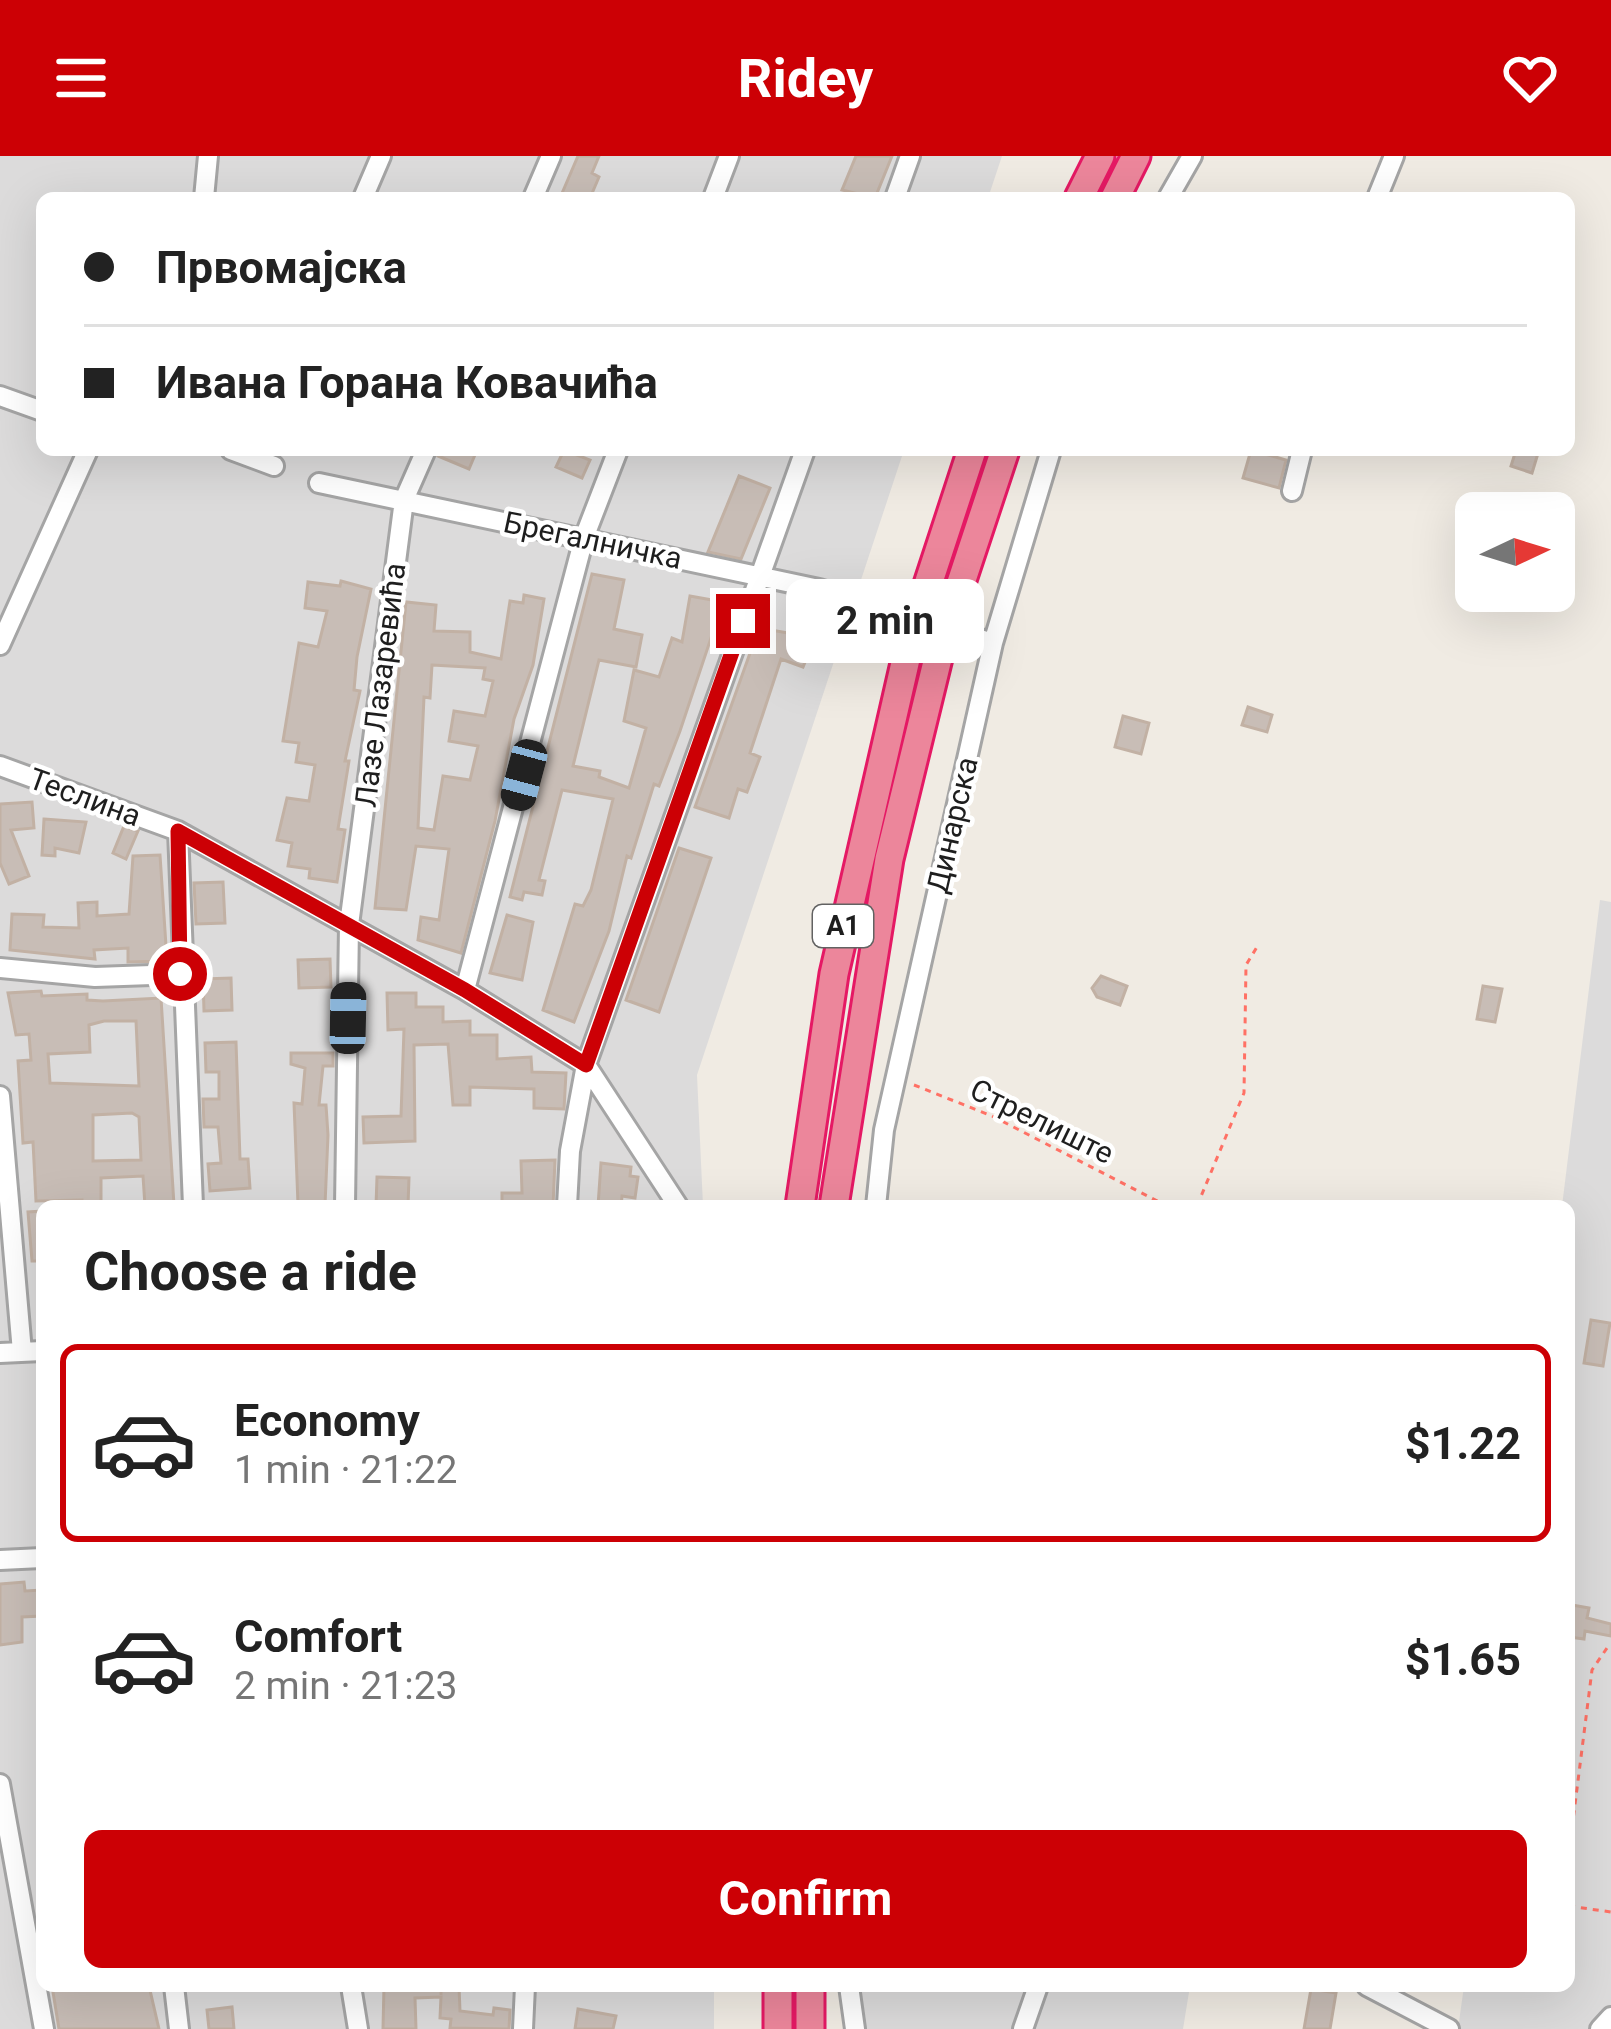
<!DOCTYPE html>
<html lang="en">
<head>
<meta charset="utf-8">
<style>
  body { margin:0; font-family:Roboto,sans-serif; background:#f6f6f6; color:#222; height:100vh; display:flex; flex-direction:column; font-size:45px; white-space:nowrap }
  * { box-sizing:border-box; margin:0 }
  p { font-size:39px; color:#767676 }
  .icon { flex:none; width:66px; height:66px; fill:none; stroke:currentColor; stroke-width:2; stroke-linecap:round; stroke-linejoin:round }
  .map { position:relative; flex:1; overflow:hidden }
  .sheet { position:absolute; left:36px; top:1044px; width:1539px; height:792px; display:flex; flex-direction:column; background:#fff; border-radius:18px; box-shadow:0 12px 48px #0002 }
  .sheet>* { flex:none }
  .guide { position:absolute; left:36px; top:36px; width:1539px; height:264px; border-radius:18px; box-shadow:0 12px 48px #0002; display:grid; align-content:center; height:264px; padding:0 48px; background:#fff }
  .needle { width:78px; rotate:86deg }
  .buttons { position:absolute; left:1455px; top:336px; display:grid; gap:24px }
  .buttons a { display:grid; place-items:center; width:120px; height:120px; border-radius:18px; background:#fff; box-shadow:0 12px 48px #0002; font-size:60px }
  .end { position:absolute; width:54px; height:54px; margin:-27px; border:15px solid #cc0005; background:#fff; box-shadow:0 0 0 6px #fff }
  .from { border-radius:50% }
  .bubble { position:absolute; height:84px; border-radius:18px; background:#fff; box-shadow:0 12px 48px #0002; font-size:39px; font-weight:700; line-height:84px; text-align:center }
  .car { position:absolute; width:36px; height:72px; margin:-36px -18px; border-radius:15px; box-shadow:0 0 9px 3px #0007; background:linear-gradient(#222 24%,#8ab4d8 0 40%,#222 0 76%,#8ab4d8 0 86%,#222 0) }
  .guide b { display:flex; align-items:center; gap:42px; height:114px; font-size:45px }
  .guide b+b { border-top:3px solid #e0e0e0 }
  .guide i { width:30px; height:30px; background:#222 }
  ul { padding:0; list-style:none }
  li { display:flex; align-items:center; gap:36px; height:198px; margin:0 24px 18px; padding:0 24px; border:6px solid transparent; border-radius:18px }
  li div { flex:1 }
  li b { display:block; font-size:45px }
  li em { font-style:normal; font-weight:700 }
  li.current { border-color:#cc0005 }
  li>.icon { width:108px; height:108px; stroke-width:1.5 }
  h2 { padding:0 48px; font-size:54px; line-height:144px }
  .button { display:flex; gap:24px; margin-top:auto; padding:24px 48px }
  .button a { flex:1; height:138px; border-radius:18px; background:#cc0005; color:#fff; font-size:48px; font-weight:700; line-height:138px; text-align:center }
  header { display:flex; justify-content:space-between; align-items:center; height:156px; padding:0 48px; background:#cc0005; color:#fff; font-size:54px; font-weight:700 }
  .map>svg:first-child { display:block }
</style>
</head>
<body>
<header><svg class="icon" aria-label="menu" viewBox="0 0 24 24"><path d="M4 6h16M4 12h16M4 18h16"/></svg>Ridey<svg class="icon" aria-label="heart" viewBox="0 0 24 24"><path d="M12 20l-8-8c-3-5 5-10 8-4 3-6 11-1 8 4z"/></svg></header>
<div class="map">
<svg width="1611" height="1873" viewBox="0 0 1611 1873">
  <rect width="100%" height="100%" fill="#f0ebe3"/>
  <path fill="#dcdbdb" d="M0,0H1002L988,42H42V294H904L697,919L703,1050H42V1830H714V1873H0Z
    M1600,744L1611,746V1873H1458L1464,1830H1569V1050H1562Z
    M857,1830H1190L1183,1873H855Z"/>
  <path fill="#c8bdb6" stroke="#c2b1a4" stroke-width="3" fill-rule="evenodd" d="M578,0H599L592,17L599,21L590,42H560Z
    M856,0H892L875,42L842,34Z
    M439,294H477L469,313L438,300Z
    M564,294L590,304L582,322L556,311Z
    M1251,294L1286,304L1279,332L1243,322Z
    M1516,294H1539L1532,317L1511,310Z
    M739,320L770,332L741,403L708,396Z
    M592,418L624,424L614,473L642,479L636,511L599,504L573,610L600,615L599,621L629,632L646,572L624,565L634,514L659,521L672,482L682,486L690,440L723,446L680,575L659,630L654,628L631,702L627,700L609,775L574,866L543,854L575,748L583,750L591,734L613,643L562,634L539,724L545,725L542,739L524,736L522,744L510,741Z
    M341,425L371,433L357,501L354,534L360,535L345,605H349L338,673L345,674L337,726L309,722L310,713L288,710L292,687L277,684L287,642L309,645L315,609L296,606L299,587L283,585L299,487L318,491L327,455L305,452L308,426L340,430Z
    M524,439L544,443L533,509L514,563L495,665L461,797L418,784L421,761L439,764L449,693L416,690L406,754L375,752L406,446L436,449L434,475L470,476V496L501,503L510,445L523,447ZM432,509L485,512L483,523L493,525L485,560L454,555L449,585L478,590L470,624L443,620L434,674L418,672L424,541L430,542Z
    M810,456L823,462L803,511L781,503L750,597L760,601L747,636L738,633L729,662L695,651L759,472L800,479Z
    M1248,551L1272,559L1267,576L1242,569Z
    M1123,560L1149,567L1141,598L1115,591Z
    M32,646L34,672L11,674L29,720L9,728L0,707V648Z
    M44,663L86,666L79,697L55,692V700L42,699Z
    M124,670L138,675L126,703L113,697Z
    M679,692L711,702L659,856L626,844Z
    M160,699L167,805L128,806V792L94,794L95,803L10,794L12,758L44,759L43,771L79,772L78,747L97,746V760L129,758L133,700Z
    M223,726L225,767L196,768L194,727Z
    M507,759L533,766L522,824L490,817Z
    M330,803L331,831L299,832L298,804Z
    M1101,820L1127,830L1120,849L1097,841L1092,832Z
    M231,822L232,854L204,855L203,823Z
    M1483,830L1502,833L1495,866L1477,863Z
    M41,835L42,840L87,838V844L103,845L161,842L174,1049L145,1050L143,1020L101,1022V1050H82V1044L36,1045L33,986L23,987L18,905L31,904L29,878L16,879L8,837ZM104,865H136L139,930L50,927L48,898L90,896L89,869ZM132,957L139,961L141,1004L93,1005V959Z
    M387,837H416V851H443V866L470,865V879H497V903L531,901L532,916L566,917L564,953L534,952V933L470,931V949H453L448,888L414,889L415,985L364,987L363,961L401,960L404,873L388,874Z
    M236,886L240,1003H248L250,1032L210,1035L208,1008L221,1007L218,971H204L203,943H219V916H206L205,887Z
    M291,897H333V910H323L319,949H326L328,979L325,1049L298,1048L294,947L302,948L305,912L291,908Z
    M555,1004L553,1050H502V1037H522L521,1005Z
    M601,1007L631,1011L630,1020L638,1021L635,1042L622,1040L621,1050H598Z
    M377,1021L409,1022L408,1050H376Z
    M42,1055V1105H32L28,1056Z
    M1591,1164L1610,1167L1603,1210L1584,1207Z
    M24,1426L25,1435L42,1434V1460L22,1461V1486L0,1489V1428Z
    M1572,1449L1589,1452L1587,1462L1611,1468V1480L1585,1475L1584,1483L1569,1481Z
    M52,1830H149L159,1873H59Z
    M384,1830H441V1839V1830H459L460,1855L493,1859L494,1852L510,1854L509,1873L450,1872L451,1863L440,1862L441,1841L415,1842L416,1873H383Z
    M1311,1833L1336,1837L1330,1873H1304Z
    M232,1851L234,1873H209L207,1854Z
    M578,1853L616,1860L613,1873H575Z"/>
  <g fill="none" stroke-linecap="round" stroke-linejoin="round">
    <defs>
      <path id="minor" d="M204,42L208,0
        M363,42L381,0
        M533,42L551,0
        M713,42L729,0
        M895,42L910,0
        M1168,42L1192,0
        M1377,42L1394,0
        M0,240L42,255
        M231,294L274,310
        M319,327L819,433L993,487
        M1292,335L1302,294
        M0,489L88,294
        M0,610L178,675L465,834L586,909L678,1050
        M178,675L193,1050
        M0,812L95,821L180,818
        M465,834L584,382L618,294
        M0,940L22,1196
        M345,1050L349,769L404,344L426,294
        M567,1050L570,995L586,909L805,294
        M876,1050L884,974L993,487L1051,294
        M0,1197L42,1195
        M0,1404L42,1402
        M0,1628L44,1873
        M174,1830L179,1873
        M351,1830L358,1873
        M849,1830L855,1873
        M1367,1830L1449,1873
        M523,1873L525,1830
        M1023,1873L1038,1830
        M1600,1873L1611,1861"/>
      <path id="highway" d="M1079,42L1100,0
        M1115,42L1136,0
        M920,453L972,294
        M950,460L1005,294
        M800,1050L834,818L908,494
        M834,1050L889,703L938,502
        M778,1830V1873
        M810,1830V1873"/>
    </defs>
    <use href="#minor" stroke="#a5a5a5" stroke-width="24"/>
    <use href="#highway" stroke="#e51964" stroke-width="33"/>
    <path stroke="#ff7165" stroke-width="3" stroke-dasharray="6 6" stroke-linecap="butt" d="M914,929L992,960L1167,1050
      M1197,1050L1244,937L1246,809L1257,791
      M1569,1696L1592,1514L1609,1489
      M1569,1750L1611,1756"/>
    <use href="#minor" stroke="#fff" stroke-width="18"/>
    <use href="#highway" stroke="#ec869b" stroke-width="27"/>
    <defs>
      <path id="highway-bridge" d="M908,494L920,453
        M938,502L950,460"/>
    </defs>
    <use href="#highway-bridge" stroke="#e51964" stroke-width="33" stroke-linecap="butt"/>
    <use href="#highway-bridge" stroke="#ec869b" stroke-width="27"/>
  </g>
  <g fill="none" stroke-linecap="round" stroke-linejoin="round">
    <path stroke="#cc0005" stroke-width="15" d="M180,818L178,675L465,834L586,909L743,465"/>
  </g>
  <g text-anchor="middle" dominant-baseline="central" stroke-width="9" stroke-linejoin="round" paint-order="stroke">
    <rect fill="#fff" stroke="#626262" stroke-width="3" x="813" y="749" width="60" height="42" rx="9"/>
    <g font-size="27" font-weight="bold" fill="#1e1e1e">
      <text x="843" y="770">A1</text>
    </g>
    <g font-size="30" fill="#1e1e1e" stroke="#fff">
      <text transform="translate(593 384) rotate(12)">Брегалничка</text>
      <text transform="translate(380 529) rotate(-83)">Лазе Лазаревића</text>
      <text transform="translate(85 641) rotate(20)">Теслина</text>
      <text transform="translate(952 669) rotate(-77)">Динарска</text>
      <text transform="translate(1042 965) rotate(26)">Стрелиште</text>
    </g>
  </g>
</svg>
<div class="buttons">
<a><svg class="needle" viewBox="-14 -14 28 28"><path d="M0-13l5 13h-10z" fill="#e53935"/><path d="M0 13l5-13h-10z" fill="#767676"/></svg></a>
</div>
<i class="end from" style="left:180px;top:818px"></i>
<i class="end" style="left:743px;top:465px"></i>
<div class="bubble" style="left:786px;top:423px;width:198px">2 min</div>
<i class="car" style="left:524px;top:619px;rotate:195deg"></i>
<i class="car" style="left:348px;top:862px;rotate:1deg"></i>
<div class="guide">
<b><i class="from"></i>Првомајска</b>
<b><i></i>Ивана Горана Ковачића</b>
</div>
<section class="sheet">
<h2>Choose a ride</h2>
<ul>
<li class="current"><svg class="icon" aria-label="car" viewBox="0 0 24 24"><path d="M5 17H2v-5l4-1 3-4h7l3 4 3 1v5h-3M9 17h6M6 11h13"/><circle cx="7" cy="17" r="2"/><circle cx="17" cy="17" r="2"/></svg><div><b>Economy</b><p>1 min · 21:22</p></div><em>$1.22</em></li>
<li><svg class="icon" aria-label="car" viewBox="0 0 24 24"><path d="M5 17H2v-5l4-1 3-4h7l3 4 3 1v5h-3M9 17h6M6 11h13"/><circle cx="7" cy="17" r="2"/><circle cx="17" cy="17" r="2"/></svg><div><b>Comfort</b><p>2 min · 21:23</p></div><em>$1.65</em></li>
</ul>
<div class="button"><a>Confirm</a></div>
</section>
</div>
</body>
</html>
